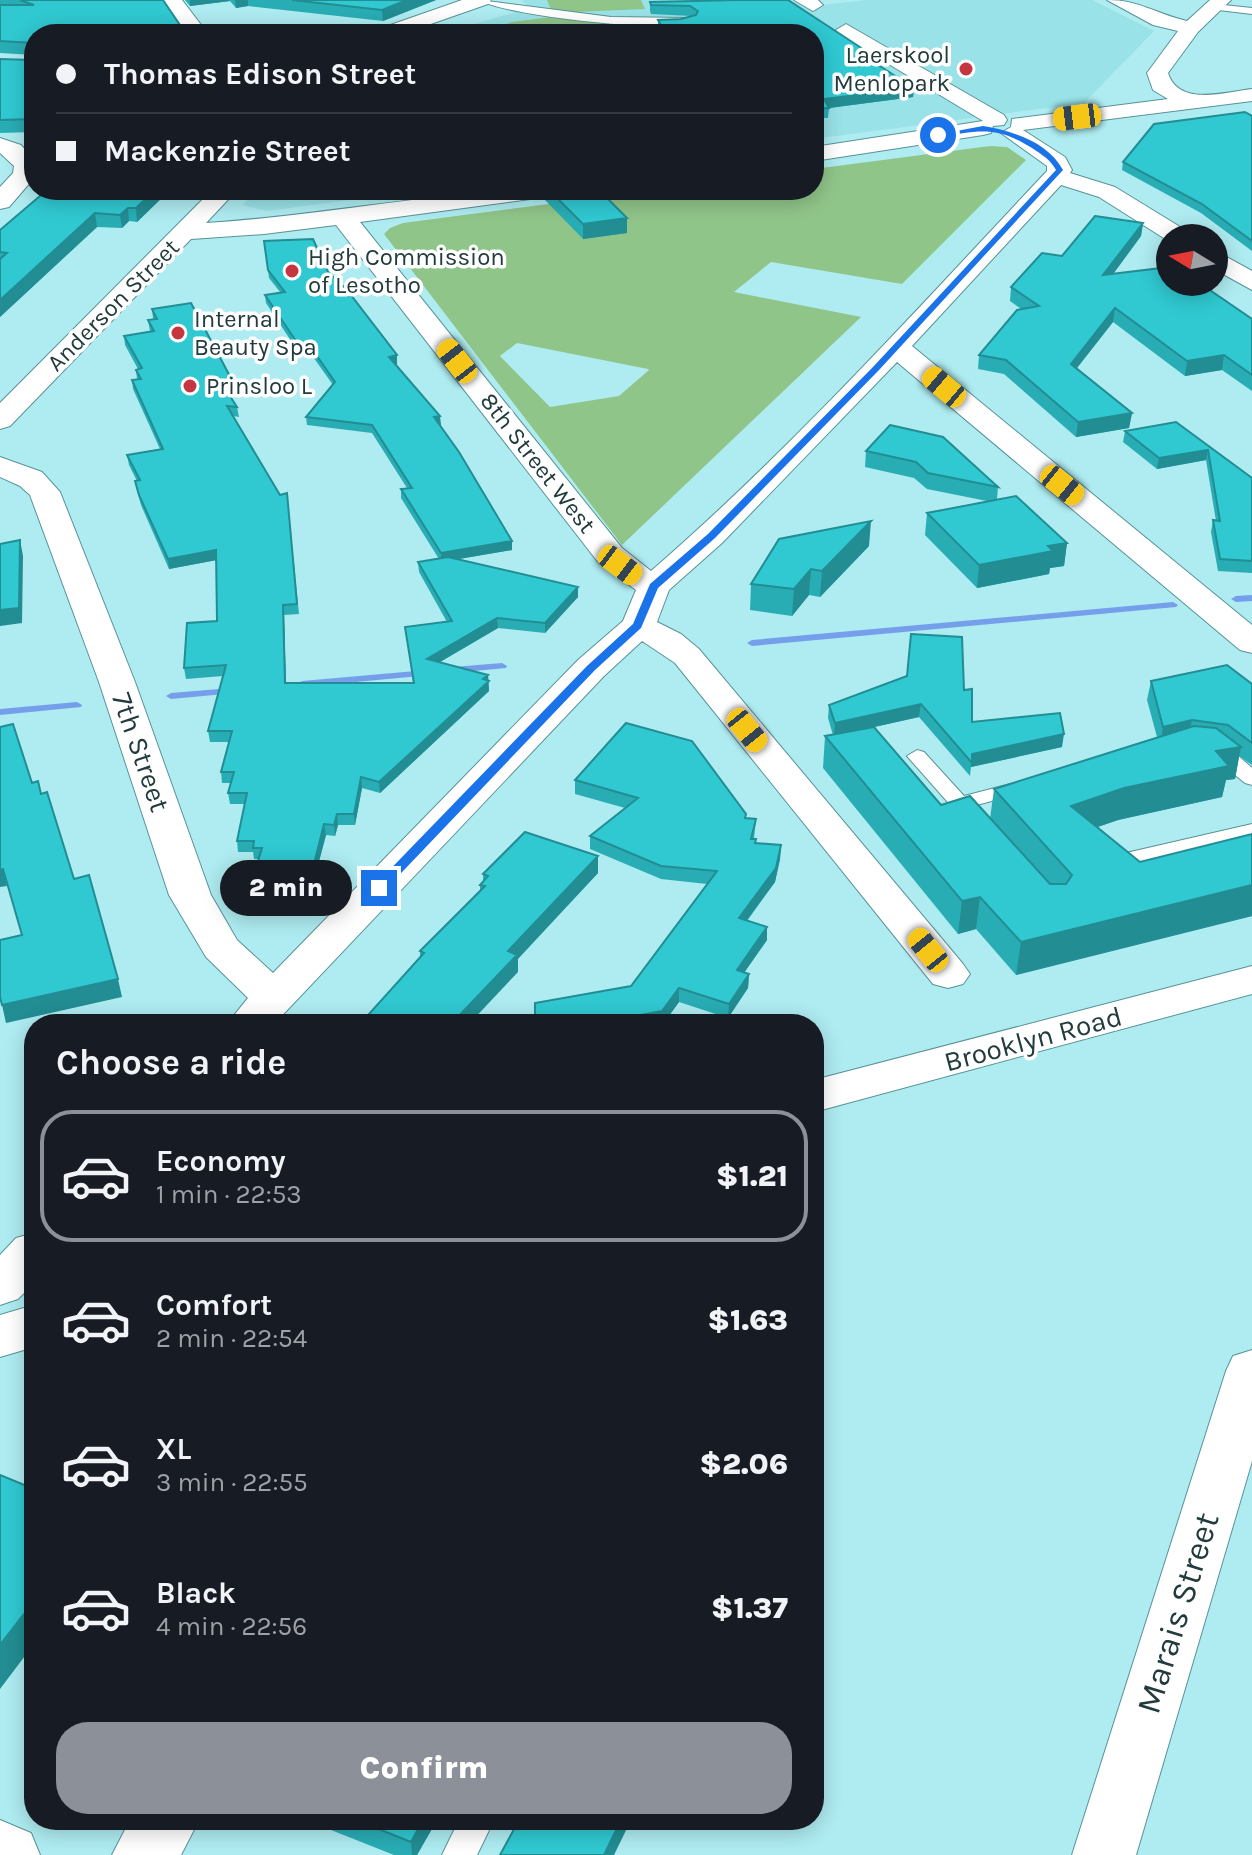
<!DOCTYPE html>
<html lang="en">
<head>
<meta charset="utf-8">
<style>
  body { margin:0; font-family:Karla,sans-serif; background:#242831; color:#f1f3f6; height:100vh; display:flex; flex-direction:column; font-size:30px; white-space:nowrap }
  * { box-sizing:border-box; margin:0 }
  p { font-size:26px; color:#9ea1a6 }
  .icon { flex:none; width:44px; height:44px; fill:none; stroke:currentColor; stroke-width:2; stroke-linecap:round; stroke-linejoin:round }
  .map { position:relative; flex:1; overflow:hidden }
  .sheet { position:absolute; left:24px; top:1014px; width:800px; height:816px; display:flex; flex-direction:column; background:#171b24; border-radius:32px; box-shadow:0 4px 20px #0003 }
  .sheet>* { flex:none }
  .banner { position:absolute; left:24px; top:24px; width:800px; height:176px; border-radius:32px; box-shadow:0 4px 20px #0003; display:grid; align-content:center; height:176px; padding:0 32px; background:#171b24 }
  .needle { width:52px; rotate:280deg }
  .tools { position:absolute; left:1156px; top:224px; display:grid; gap:16px }
  .tools a { display:grid; place-items:center; width:72px; height:72px; border-radius:50%; background:#171b24; box-shadow:0 4px 20px #0003; font-size:40px }
  .end { position:absolute; width:36px; height:36px; margin:-18px; border:10px solid #1a73e8; background:#fff; box-shadow:0 0 0 4px #fff }
  .from { border-radius:50% }
  .bubble { position:absolute; height:56px; border-radius:28px; background:#171b24; box-shadow:0 4px 20px #0003; font-size:26px; font-weight:800; line-height:56px; text-align:center }
  .car { position:absolute; width:24px; height:48px; margin:-24px -12px; border-radius:10px; box-shadow:0 0 6px 2px #0007; background:linear-gradient(#f5c518 24%,#345 0 40%,#f5c518 0 76%,#345 0 86%,#f5c518 0) }
  .banner b { display:flex; align-items:center; gap:28px; height:76px; font-size:30px }
  .banner b+b { border-top:2px solid #363941 }
  .banner i { width:20px; height:20px; background:#f1f3f6 }
  ul { padding:0; list-style:none }
  li { display:flex; align-items:center; gap:24px; height:132px; margin:0 16px 12px; padding:0 16px; border:4px solid transparent; border-radius:32px }
  li div { flex:1 }
  li b { display:block; font-size:30px }
  li em { font-style:normal; font-weight:800 }
  li.current { border-color:#8c9099 }
  li>.icon { width:72px; height:72px; stroke-width:1.5 }
  h2 { padding:0 32px; font-size:36px; line-height:96px }
  .cta { display:flex; gap:16px; margin-top:auto; padding:16px 32px }
  .cta a { flex:1; height:92px; border-radius:32px; background:#8c9099; color:#fff; font-size:32px; font-weight:800; line-height:92px; text-align:center }
  .map>svg:first-child { display:block }
</style>
</head>
<body>
<div class="map">
<svg width="1252" height="1855" viewBox="0 0 1252 1855">
  <rect width="100%" height="100%" fill="#aeecf1"/>
  <path fill="#99e2e7" d="M522,0H791L804,7L867,0H1092L1154,31L1084,103L814,139V34H440L529,8Z
    M257,190H425L267,211L242,205Z"/>
  <path fill="#90c589" fill-rule="evenodd" d="M547,0H641L645,9L552,13Z
    M551,17L623,23L649,34H475L512,22Z
    M990,146L1007,147L1026,160L902,284L771,262L734,292L861,317L622,545L384,234L390,228L403,223L655,190H814V169ZM517,343L648,369L649,370L619,396L550,407L500,356Z"/>
  <g fill="none" stroke-linecap="round" stroke-linejoin="round">
    <path fill="#759feb" fill-rule="evenodd" d="M1252,595V601L1236,602L1231,599L1236,596Z
      M1173,602L1178,605L1176,607L752,646L747,643L752,640Z
      M502,663L507,666L506,668L453,673L448,670L453,667Z
      M427,670L431,671V675L302,687L297,684L302,681Z
      M231,688L236,691L235,693L171,699L166,696L171,693Z
      M77,702L82,705L81,707L0,715V709Z"/>
    <defs>
      <path id="lane" d="M479,0L611,17L688,18L693,21C671,35 503,15 479,0Z
        M1214,4L1252,8V14L1210,9V5Z
        M1216,744L1234,752L1252,768V785L1245,783L1209,754L1206,750Z
        M917,750L924,752L964,796L1022,781L1032,787L1029,791L973,806L977,812L974,816H960L907,756Z
        M1252,824V836L1120,866L1109,860L1113,856Z
        M459,1820H494L477,1855H442Z"/>
      <path id="street" d="M162,0H182L208,34H188Z
        M462,0H491L488,4L402,34H373L376,30Z
        M794,0H818L823,5L813,11Z
        M1107,0C1140,0 1156,14 1187,21L1210,0H1231L1198,32L1168,73C1179,107 1225,92 1252,89V101L1023,130L1065,157L1072,170L1070,173L1115,187L1190,233L1194,238H1170V242L1099,197L1061,185L912,346L1252,625V653L1240,650L897,362L722,543L669,590L657,622L681,634L699,649L963,964L970,974L963,984L948,988L933,984L675,663L642,641L604,676L274,1024H227L248,998L206,957L169,895L99,682L30,495L20,486L0,477V457L42,472L60,492L135,682L211,895L237,940L273,973L578,660L623,621L636,590L598,562L336,225L264,234L191,239L10,426L0,429V403L212,190H237L206,223C324,216 439,190 557,190L553,195L545,197L360,222L622,548L651,571C793,448 919,307 1047,171V166L1001,133L1011,127L1012,119L1168,99L1153,90L1147,73L1178,31L1153,25Z
        M846,24L1004,115L1007,120L1004,125L993,126L991,133L983,135L814,161V147L983,121L839,34L836,30Z
        M0,138L21,145L34,160V178L9,207L0,209V187L13,173L14,166L0,153Z
        M1214,250L1252,271V290L1214,269Z
        M34,1233V1283L18,1299L0,1305V1255L16,1238Z
        M1252,1350V1461L1136,1855H1072L1226,1371L1233,1356Z
        M0,1820L31,1833L40,1855H0Z
        M130,1820H199L181,1855H112Z"/>
      <path id="secondary" d="M1252,966V994L814,1112V1080Z
        M34,1305V1347L0,1357V1315Z"/>
    </defs>
    <use href="#lane" stroke="#579397" stroke-width="2"/>
    <use href="#street" stroke="#579397" stroke-width="2"/>
    <use href="#secondary" stroke="#579397" stroke-width="2"/>
    <use href="#lane" fill="#fff" fill-rule="evenodd"/>
    <use href="#street" fill="#fff" fill-rule="evenodd"/>
    <use href="#secondary" fill="#fff" fill-rule="evenodd"/>
  </g>
  <path fill="#29adb5" d="M0,0H163L34,34V55L0,53V5H3L0,4Z
    M185,0H436L383,21L248,6L236,8L230,1L190,6Z
    M737,0H788L866,51L865,57L914,88L913,97L829,108L828,118H814V34H661L658,29V20L681,19L692,16L651,14L650,11V2Z
    M34,58V132L0,133V59L32,60Z
    M1252,116V251L1201,213L1122,170L1123,162Z
    M170,190L137,222L129,221L122,228L97,227L0,317V230Z
    M545,190H599L627,233L583,239L545,200Z
    M1143,223L1141,236L1113,274L1252,319V391L1222,370L1185,376L1113,322L1077,368L1132,413L1129,428L1076,437L1004,374L978,369L979,355L1021,309L1010,301L1011,287L1062,256Z
    M264,241L328,272L397,355V364H396L441,425H439L512,541V550L459,559L578,587V597L545,633L498,628L440,662L488,675L489,691L380,793L362,788L355,825H338L335,836L326,835L314,880L258,879L256,867L259,859H254L253,852H238L237,841L245,804H230L228,793L231,783H222L221,772L229,742H210L208,731L223,676L186,679L184,668L217,621L216,560L169,569L141,505L137,491L135,481H137L129,465L127,455L160,449L133,389L132,380L137,379L136,370L138,369L125,345L124,336L150,331L148,320L153,319L152,309L234,392L229,393L237,407L239,417L233,416L280,495L287,493L299,614L284,615L286,683H413L405,627L447,622L419,572L418,562L439,559L401,498V489L407,488L372,433L307,425L306,417L333,385L311,354L301,356L266,303L265,295L280,292L269,278Z
    M1176,422L1252,478V573L1218,571L1211,532L1213,520L1216,521L1206,460L1157,469L1123,442L1125,431Z
    M943,437L998,487L997,499L1067,543L1064,566L1050,568L1049,574L977,588L925,535L927,513L987,501L927,489L914,478L865,467L866,451Z
    M869,546L820,597L809,595L792,616L750,610L751,584Z
    M1151,681L1252,684V765L1239,756L1235,779L1226,780L1222,797L1118,820L1097,827L1140,862L1252,834V916L1016,975L976,929L958,934L823,768L825,736L833,735L828,718L829,705L964,690L972,722L1062,747L971,767L970,776L919,717L874,727L941,805L990,819L994,789L1157,737L1147,700Z
    M575,780L746,818L756,819L754,839L756,843L781,845L780,859L775,882L747,921L767,940L744,973L749,974L748,988L728,1018L679,1002L663,1024H536L535,1003L631,986L707,884L661,879L590,849V836L625,808L575,794Z
    M598,856V873L517,959L518,972L420,957V951L480,891V885L483,881V874Z
    M330,1820H437L417,1855H394L331,1830Z"/>
  <path fill="#228d93" d="M190,0H230V1L190,6Z
    M235,0H248V6L236,8Z
    M407,0H436L383,21L382,10Z
    M34,62V94L32,63Z
    M914,88L913,97L829,108L824,99Z
    M155,190H170L137,222L136,208Z
    M128,208L129,221L122,228L120,215Z
    M95,213L97,227L0,317V300Z
    M627,218V233L583,239V224Z
    M1143,223L1141,236L1102,289L1103,275Z
    M1115,308L1113,322L1069,378L1071,364Z
    M310,346L311,354L301,356L300,347Z
    M397,355V364L390,365L389,357Z
    M1224,355L1222,370L1185,376L1187,361Z
    M233,382L234,392L225,394L223,385Z
    M1132,413L1129,428L1076,437L1078,422Z
    M440,416L441,425L434,426V417Z
    M1208,450L1206,460L1157,469L1159,458Z
    M871,521L869,546L820,597L822,571Z
    M20,540L23,556L22,623L0,626V633V610Z
    M512,541V550L441,562V553Z
    M1067,543L1064,566L1050,568L1049,574L977,588L979,565L1048,546Z
    M216,550L217,560L169,569L168,559Z
    M811,569L809,595L792,616L794,589Z
    M578,587V597L545,633V623Z
    M283,605L284,615L286,694L285,683Z
    M497,618L498,628L428,669L427,659Z
    M488,675L489,691L380,793L379,782Z
    M921,704L919,717L834,736L835,723Z
    M1192,720L1188,739L1160,746L1163,727Z
    M1064,734L1062,747L971,767L972,754Z
    M1241,747L1235,779L1226,780L1222,797L1118,820L1066,838L1071,806L1216,751Z
    M361,777L362,788L355,825L354,814Z
    M337,814L338,825L335,836L334,825Z
    M324,824L326,835L314,880L313,868Z
    M781,845L780,859L775,882L738,932L739,918Z
    M598,856V873L518,959V972L469,1024H451L508,951Z
    M3,869L7,886L0,887V870Z
    M1252,885V916L1016,975L1021,942Z
    M980,897L976,929L958,934L962,901Z
    M767,927V940L736,984L737,970Z
    M749,974L748,988L728,1018L729,1004Z
    M118,979L122,997L6,1023L2,1005Z
    M679,988V1002L663,1024H597V1023Z
    M34,1601V1644L0,1689V1645Z
    M423,1820H437L417,1855H412L411,1842Z
    M621,1820H631L614,1855H604Z"/>
  <path fill="#30c9d2" stroke="#228d93" stroke-width="2" d="M20,0H163L186,34H34V43L0,41V5H34Z
    M292,0H407L382,10Z
    M737,0H788L866,51L858,52L914,88L824,99L829,108L814,109V34H666L658,20L681,19L696,15L698,11L690,6L651,5L650,2Z
    M34,58V62L32,63L33,85H34V119L0,120V59L32,60Z
    M1245,112L1252,116V241L1202,204L1123,162L1154,124Z
    M47,190H155L136,208H128L120,215L95,213L0,300V259L7,253L0,252V230Z
    M549,190H599L627,218L583,224Z
    M1095,216L1143,223L1103,275L1170,267V282H1198L1252,319V375L1224,355L1187,361L1115,308L1071,364L1132,413L1078,422L1006,360L979,355L1017,310L1039,306L1011,287L1042,253L1062,256Z
    M313,239L328,272L347,290L397,355L389,357L440,416L434,417L459,452L512,541L441,553L401,489L412,488L372,425L306,417L335,382L310,346L300,347L265,295L285,292L268,270L264,241Z
    M191,303L233,382L223,385L237,407L227,406L280,495L287,493L297,604L283,605L285,683H414L405,627L452,621L418,562L448,557L578,587L545,623L497,618L427,659L488,675L483,679L489,681L379,782L361,777L354,814H337L334,825L324,824L313,868L256,867L262,848H253L254,841H237L247,793H228L234,772H221L232,731H208L226,665L184,668L187,623L217,621L216,550L168,559L139,495L135,481L140,480L127,455L163,449L132,380L141,379L136,370L142,368L124,336L154,331L148,320L157,319L152,309Z
    M1176,422L1252,478V561L1220,559L1213,520L1220,521L1208,450L1159,458L1125,431Z
    M890,425L943,437L998,487L928,473L916,462L866,451Z
    M1016,496L1067,543L1048,546L1053,551L979,565L927,513Z
    M871,521L822,571L811,569L794,589L751,584L779,539Z
    M20,540L19,608L0,610V544Z
    M911,634L962,637L964,690L972,689V722L1060,713L1064,734L972,754V763L921,704L835,723L829,705L907,676Z
    M1227,665L1252,684V743L1228,725L1192,720L1163,727L1151,681Z
    M626,723L692,741L746,814L745,818L756,819L751,839H756L755,843L781,845L776,868L739,918L767,927L737,970L749,974L729,1004L679,988L662,1011L597,1023L598,1024H538L535,1017V1003L631,986L717,871L661,866L590,836L638,798L575,780Z
    M13,724L32,783L38,781L41,794L47,792L74,879L89,875L118,979L2,1005L0,997V940L22,935L3,869L0,870V727Z
    M1194,726L1216,728L1241,747L1216,751L1229,766L1124,788L1071,806L1140,862L1252,834V885L1021,942L980,897L962,901L825,736L874,727L941,805L970,796L1050,884H1066L1072,875L994,789Z
    M525,832L598,856L508,951L517,955L451,1024H360L424,953L420,951L485,886L480,885L488,876L483,874Z
    M0,1475L34,1489V1601L0,1645Z
    M356,1820H423L411,1842Z
    M519,1820H621L604,1855H500Z"/>
  <path fill="#1a73e8" d="M983,126C1013,131 1048,142 1063,170L879,370L715,538L658,588L641,628L595,670L384,891H375V885L587,666L633,624L650,584L708,534L873,367L1056,170C1050,159 1042,155 1032,148C995,125 979,131 938,137L935,135Z"/>
  <g fill="#c63641" stroke="#fff" stroke-width="3">
    <circle cx="966" cy="69" r="8"/>
    <circle cx="292" cy="271" r="8"/>
    <circle cx="178" cy="333" r="8"/>
    <circle cx="190" cy="386" r="8"/>
  </g>
  <g text-anchor="middle" dominant-baseline="central" stroke-width="7" stroke-linejoin="round" paint-order="stroke">
    <g font-size="24" fill="#223b3d" stroke="#fff" text-anchor="start">
      <text x="950" y="55" text-anchor="end">Laerskool<tspan x="950" dy="28">Menlopark</tspan></text>
      <text x="308" y="257">High Commission<tspan x="308" dy="28">of Lesotho</tspan></text>
      <text x="194" y="319">Internal<tspan x="194" dy="28">Beauty Spa</tspan></text>
      <text x="206" y="386">Prinsloo L</text>
    </g>
    <g font-size="24" fill="#223b3d" stroke="#fff">
      <text transform="translate(113 305) rotate(-45)">Anderson Street</text>
      <text transform="translate(538 463) rotate(52)">8th Street West</text>
    </g>
    <g font-size="28" fill="#223b3d" stroke="#fff">
      <text transform="translate(141 752) rotate(71)">7th Street</text>
      <text transform="translate(1033 1039) rotate(-15)">Brooklyn Road</text>
    </g>
    <g font-size="34" fill="#223b3d" stroke="#fff">
      <text transform="translate(1178 1613) rotate(-73)">Marais Street</text>
    </g>
  </g>
</svg>
<div class="tools">
<a><svg class="needle" viewBox="-14 -14 28 28"><path d="M0-13l5 13h-10z" fill="#e53935"/><path d="M0 13l5-13h-10z" fill="#9ea1a6"/></svg></a>
</div>
<i class="end from" style="left:938px;top:135px"></i>
<i class="end" style="left:379px;top:888px"></i>
<div class="bubble" style="left:220px;top:860px;width:132px">2 min</div>
<i class="car" style="left:1077px;top:117px;rotate:263deg"></i>
<i class="car" style="left:457px;top:361px;rotate:322deg"></i>
<i class="car" style="left:944px;top:387px;rotate:310deg"></i>
<i class="car" style="left:1062px;top:485px;rotate:129deg"></i>
<i class="car" style="left:620px;top:565px;rotate:127deg"></i>
<i class="car" style="left:747px;top:730px;rotate:141deg"></i>
<i class="car" style="left:928px;top:950px;rotate:321deg"></i>
<div class="banner">
<b><i class="from"></i>Thomas Edison Street</b>
<b><i></i>Mackenzie Street</b>
</div>
<section class="sheet">
<h2>Choose a ride</h2>
<ul>
<li class="current"><svg class="icon" aria-label="car" viewBox="0 0 24 24"><path d="M5 17H2v-5l4-1 3-4h7l3 4 3 1v5h-3M9 17h6M6 11h13"/><circle cx="7" cy="17" r="2"/><circle cx="17" cy="17" r="2"/></svg><div><b>Economy</b><p>1 min · 22:53</p></div><em>$1.21</em></li>
<li><svg class="icon" aria-label="car" viewBox="0 0 24 24"><path d="M5 17H2v-5l4-1 3-4h7l3 4 3 1v5h-3M9 17h6M6 11h13"/><circle cx="7" cy="17" r="2"/><circle cx="17" cy="17" r="2"/></svg><div><b>Comfort</b><p>2 min · 22:54</p></div><em>$1.63</em></li>
<li><svg class="icon" aria-label="car" viewBox="0 0 24 24"><path d="M5 17H2v-5l4-1 3-4h7l3 4 3 1v5h-3M9 17h6M6 11h13"/><circle cx="7" cy="17" r="2"/><circle cx="17" cy="17" r="2"/></svg><div><b>XL</b><p>3 min · 22:55</p></div><em>$2.06</em></li>
<li><svg class="icon" aria-label="car" viewBox="0 0 24 24"><path d="M5 17H2v-5l4-1 3-4h7l3 4 3 1v5h-3M9 17h6M6 11h13"/><circle cx="7" cy="17" r="2"/><circle cx="17" cy="17" r="2"/></svg><div><b>Black</b><p>4 min · 22:56</p></div><em>$1.37</em></li>
</ul>
<div class="cta"><a>Confirm</a></div>
</section>
</div>
</body>
</html>
